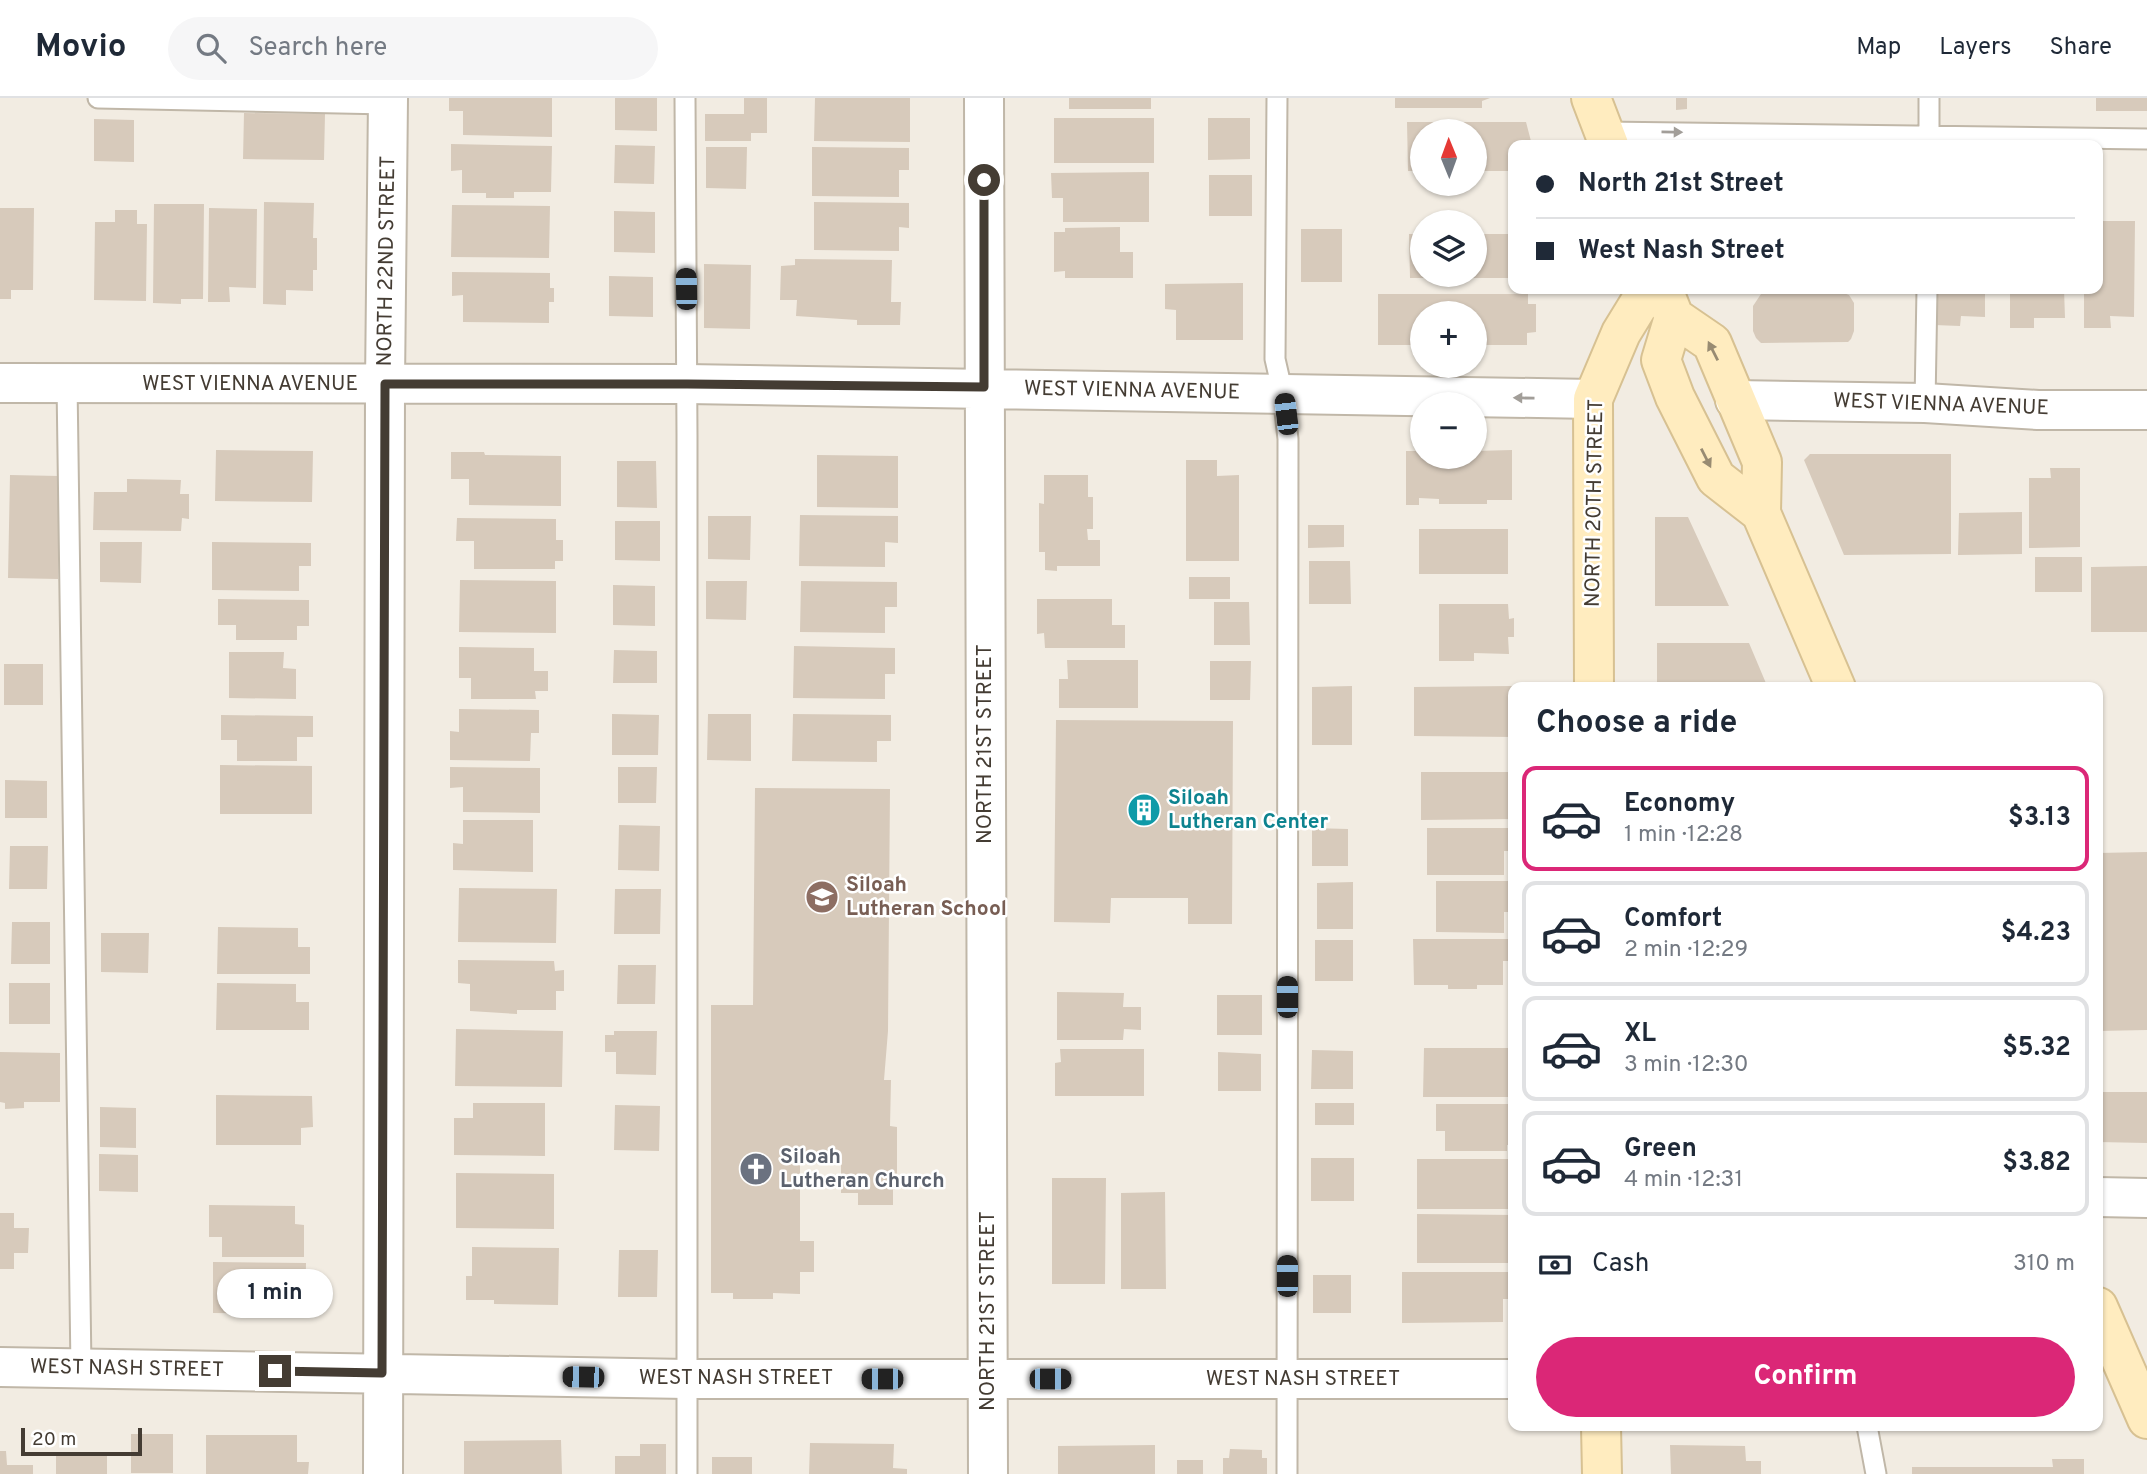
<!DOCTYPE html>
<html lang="en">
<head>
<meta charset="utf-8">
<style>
  body { margin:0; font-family:Overpass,sans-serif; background:#f6f6f7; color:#1f2937; height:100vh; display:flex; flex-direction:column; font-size:26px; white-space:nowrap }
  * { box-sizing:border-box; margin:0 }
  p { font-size:23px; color:#747a83 }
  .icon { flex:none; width:38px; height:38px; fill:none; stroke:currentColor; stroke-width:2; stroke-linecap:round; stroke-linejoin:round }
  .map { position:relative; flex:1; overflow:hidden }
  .side { position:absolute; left:1508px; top:584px; width:595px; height:749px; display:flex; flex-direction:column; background:#fff; border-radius:14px; box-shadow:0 2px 5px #0004 }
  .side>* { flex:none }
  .top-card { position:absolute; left:1508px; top:42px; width:595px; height:154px; border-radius:14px; box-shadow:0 2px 5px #0004; display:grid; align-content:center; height:154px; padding:0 28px; background:#fff }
  .needle { width:46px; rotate:359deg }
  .buttons { position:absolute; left:1410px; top:21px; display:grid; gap:14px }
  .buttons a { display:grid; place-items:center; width:77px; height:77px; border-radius:50%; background:#fff; box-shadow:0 2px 5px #0004; font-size:35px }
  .scale { position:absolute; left:21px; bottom:18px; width:121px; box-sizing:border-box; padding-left:7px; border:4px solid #443c33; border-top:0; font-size:19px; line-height:24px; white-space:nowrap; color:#443c33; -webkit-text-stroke:5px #fff; paint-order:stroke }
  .end { position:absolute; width:32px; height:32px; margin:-16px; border:9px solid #443c33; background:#fff; box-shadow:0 0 0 4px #fff }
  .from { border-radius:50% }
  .bubble { position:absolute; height:49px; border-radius:24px; background:#fff; box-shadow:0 2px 5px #0004; font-size:23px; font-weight:700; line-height:49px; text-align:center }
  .car { position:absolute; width:21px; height:42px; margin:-21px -10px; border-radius:9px; box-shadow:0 0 5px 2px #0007; background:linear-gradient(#222 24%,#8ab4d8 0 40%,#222 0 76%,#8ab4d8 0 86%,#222 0) }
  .top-card b { display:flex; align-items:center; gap:24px; height:66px; font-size:26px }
  .top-card b+b { border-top:2px solid #e0e1e3 }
  .top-card i { width:18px; height:18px; background:#1f2937 }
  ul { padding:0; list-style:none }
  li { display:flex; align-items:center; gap:21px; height:105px; margin:0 14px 10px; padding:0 14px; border:4px solid #e0e1e3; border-radius:14px }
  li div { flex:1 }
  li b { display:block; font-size:26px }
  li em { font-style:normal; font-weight:700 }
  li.active { border-color:#db2777 }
  li>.icon { width:63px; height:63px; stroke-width:1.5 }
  h2 { padding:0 28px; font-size:32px; line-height:84px }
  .pay { display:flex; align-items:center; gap:18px; height:77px; padding:0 28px; font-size:26px }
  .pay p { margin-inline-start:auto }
  .cta { display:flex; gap:14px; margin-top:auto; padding:14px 28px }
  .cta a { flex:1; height:80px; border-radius:42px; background:#db2777; color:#fff; font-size:28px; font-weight:700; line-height:80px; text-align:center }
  header { display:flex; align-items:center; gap:42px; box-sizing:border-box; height:98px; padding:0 35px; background:#fff; border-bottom:2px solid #e0e1e3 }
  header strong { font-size:33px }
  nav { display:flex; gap:38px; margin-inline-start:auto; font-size:24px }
  .search { width:490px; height:63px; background:#f6f6f7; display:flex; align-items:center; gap:18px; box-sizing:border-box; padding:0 24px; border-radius:38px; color:#747a83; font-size:26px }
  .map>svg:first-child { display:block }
</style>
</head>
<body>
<header>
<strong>Movio</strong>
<div class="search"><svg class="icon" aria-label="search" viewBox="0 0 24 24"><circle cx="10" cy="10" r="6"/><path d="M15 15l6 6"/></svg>Search here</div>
<nav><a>Map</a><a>Layers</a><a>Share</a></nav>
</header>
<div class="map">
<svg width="2147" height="1376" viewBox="0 0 2147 1376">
  <rect width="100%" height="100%" fill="#f2ece2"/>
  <path fill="#d7cabb" d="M449,0H552V39L463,37V13H449Z
    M615,0H657V33L615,32Z
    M744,0H767V35H751V43H705V16H744Z
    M815,0H910V44L814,43Z
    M1069,0H1151V11H1069Z
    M1395,0H1490L1482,3V10H1395Z
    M1676,0H1687V11L1676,12Z
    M2096,0H2147V13H2096Z
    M244,15L325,16L324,62L243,61Z
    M1054,20H1154V65H1054Z
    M1208,20H1250V61L1208,62Z
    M94,21L134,22V64L94,63Z
    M1407,24H1526L1532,47H1514V73H1475V33H1423V73H1408Z
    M451,46L552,48L551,94H514V100H486V95H462V72L451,73Z
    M615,47L655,48L654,86L614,85Z
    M706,49H747L746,91L706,90Z
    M812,49L909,50V72H899V99L812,98Z
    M1149,74V124H1063V100H1052L1051,75Z
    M1209,77H1252V118H1209Z
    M264,104L314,105L313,140H317V172H313V193L286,192V207L263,206Z
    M814,104L909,105V130L899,129V153L814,152Z
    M154,106H204L203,201H181V206L153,205Z
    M452,107L550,108L549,160L451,159Z
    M0,110H34L33,192H11V201H0Z
    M209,110L257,111L256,190L229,189L230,204H208Z
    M115,112H137V126H147L146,203L94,202L95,124H115Z
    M614,113L655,114V155L614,154Z
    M2098,123H2135L2134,219L2110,218L2111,230H2084V191H2098Z
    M1120,129V154H1133V180H1065V173L1054,174V134H1065V130Z
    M1301,131H1342V184H1301Z
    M1409,136H1423V177H1475V136H1514V180H1410Z
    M795,161L892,162L891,204H901L900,227H857V222L796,218L797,202H780L781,168L795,167Z
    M704,166L751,167L750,231L704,230Z
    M452,174L550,175V190H554V204H549V225L463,224V197L452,198Z
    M609,178L653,179V219L609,218Z
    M1243,185V242H1176V212L1165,211V186Z
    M1934,191H1985V219L1961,218L1960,228L1934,227Z
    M2010,191H2064L2065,220H2034V230H2010Z
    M1766,194H1841L1849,197L1854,205V233L1851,241L1848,244L1761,245L1756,240L1753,233V208L1761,196Z
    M1378,196H1528V206H1536V234L1527,235V247H1475V215H1423V247H1378Z
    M216,352L313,353L312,404L215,403Z
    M1512,352V402H1487V406H1439V401L1419,400V407H1406V353H1423V359H1475V353Z
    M451,354H484L485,357L561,358V408L469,407V381H451Z
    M1810,356H1951V456L1844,457L1804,362Z
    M817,357L898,358V410L817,409Z
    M1186,362H1217V378L1239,377V463H1186Z
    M617,363H656L657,410L617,409Z
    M2050,370H2080V449L2029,450V380H2051Z
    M10,377L59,378L58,481L8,480Z
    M1044,377H1088V399H1093V431H1087L1088,442H1100V468H1057V473L1045,472V454H1039V405L1044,406Z
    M127,381L181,382L180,396H189V421L182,420L181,433L93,432L94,394H127Z
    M2022,414V456L1958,457L1959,415Z
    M800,417L898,418V445L885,444V469L799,468Z
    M708,418H751L750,462L708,461Z
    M1655,419H1688L1729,508H1655Z
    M457,420L556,421V442H563V463H555V471H474V443H456Z
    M615,423H660V463L615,462Z
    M1308,427H1344V449L1308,450Z
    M1419,431H1508V476H1419Z
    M100,444H142L141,485L100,484Z
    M212,444L311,445V468H299V493L212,492Z
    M2035,459H2082V494H2035Z
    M1309,463H1350L1351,506H1309Z
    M2147,468V534H2091V469Z
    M1189,479H1230V501H1189Z
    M460,482L556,483V535L459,534Z
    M706,483H747L746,522L706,521Z
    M801,483L897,484V509H885V535L800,534Z
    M613,487L655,488V528L613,527Z
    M218,501L309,502V528H297V542H236V527H218Z
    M1037,501H1112V527H1125V550H1045L1044,535L1037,536Z
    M1214,504H1249L1250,547H1214Z
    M1439,506H1508L1509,521L1514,520V539H1508L1509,556L1474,555V563H1439Z
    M1657,545H1749L1768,590H1657Z
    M794,548L895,550V576H885V601L793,600Z
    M459,549L534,550V573H548V593H535L536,601H471V580H459Z
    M614,552L657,553V585H613Z
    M229,554H284L283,570L296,571V601L229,600Z
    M1067,562H1138V610H1059V581H1068Z
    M1210,563H1251L1250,602H1210Z
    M4,566H43V607H4Z
    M1352,588V647H1312V589Z
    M1514,588V639L1414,638V589Z
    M459,611L539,612V635H531L530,663L450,662V633L459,634Z
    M612,616L659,617L658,657H612Z
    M708,616H751V663L707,662Z
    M793,616L891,617V643H877V664L792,663Z
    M221,617L313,618V639H297V663H237V642H221Z
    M1056,622L1233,623L1232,826H1188V800H1111L1110,825L1054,824Z
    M220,667L312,668V716H220Z
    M450,669L540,670V715L463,714V689L450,690Z
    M618,669H657L656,705H618Z
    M1421,674H1514V721L1421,722Z
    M5,682L47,683V720H5Z
    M755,690L890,691L888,933L884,982H891L890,1028L897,1029V1076H893V1107H858V1095H841V1066L800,1065V1143H814V1174H800V1196L773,1195V1201H733V1195H711V907H753Z
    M463,722H533V774L453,772V745L463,746Z
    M619,727L660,728L659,773L618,772Z
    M1312,730L1348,731V768H1312Z
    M1427,730H1514V753H1504V777H1427Z
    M10,748H48L47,791H9Z
    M2147,754V932L2098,933V755Z
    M1436,783H1514V814H1504V835L1436,834Z
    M1353,784V831H1317V785Z
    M459,790L557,791L556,845L458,844Z
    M615,791H661L660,836H614Z
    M12,824H50V866H11Z
    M218,829L298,830V849H310V876H217Z
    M101,835H149L148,875L101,874Z
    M1413,841H1514V863H1503V887H1477V891H1448V887H1414Z
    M1315,842H1353V883H1315Z
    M458,862L554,863L555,873L564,872V893H556V912H517V916L470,913V886L458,885Z
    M618,867H656L655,906H617Z
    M9,885H50V926H9Z
    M217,885L296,886V904H309V932H216Z
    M1057,894L1124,895L1123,909H1141V932L1124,931L1123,942H1057Z
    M1217,897H1262V937H1217Z
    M456,931L563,933L562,989L455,988Z
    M614,933H657L656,977L616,976V954H605V937H614Z
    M1424,950H1514L1512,999H1423Z
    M1060,951H1144V998H1055V965L1061,964Z
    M1312,952L1353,953V991H1311Z
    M0,954L60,955V1004H24V1010L5,1011V1005L0,1004Z
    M1218,954L1261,956V993H1218Z
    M2098,994H2147V1045L2098,1044Z
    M216,997L312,998L313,1029L301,1030V1047H216Z
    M473,1005H545V1058L454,1057V1020H473Z
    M1315,1005H1354V1027H1315Z
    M1436,1006H1513L1514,1047H1507V1053H1445V1033H1436Z
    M615,1007L660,1008L659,1053L614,1052Z
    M100,1009L136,1010V1050L100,1049Z
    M99,1056L138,1057V1094L99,1093Z
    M1311,1060H1354V1103H1311Z
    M1417,1061H1514V1111H1417Z
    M456,1075L554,1076V1131L456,1130Z
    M1052,1080H1106L1105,1186H1052Z
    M1165,1094L1166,1191H1121V1095Z
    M209,1107L295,1108V1126L304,1127V1159H222V1139H209Z
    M0,1115H14V1130H29L28,1155H14V1171H0Z
    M1417,1116L1514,1117V1165H1417Z
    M472,1149L559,1150L558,1207L494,1206V1202H466V1178H472Z
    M619,1152H658L657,1199H618Z
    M213,1164L306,1165L305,1216L213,1215Z
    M1402,1174H1514V1201H1503V1224L1402,1225Z
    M1313,1177H1351V1215H1313Z
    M131,1336H173V1375H131Z
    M206,1337H297V1364H309L308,1376H206Z
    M561,1342L562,1376H464V1343Z
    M810,1345L894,1346L893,1370L907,1371V1376H809Z
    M640,1346H666V1376H615V1358H640Z
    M1155,1347V1376H1058V1348Z
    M1670,1347L1745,1348L1746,1363H1761V1376H1671Z
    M1230,1351L1262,1352V1360H1267V1376H1223V1360H1229Z
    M0,1353H6L7,1367H33V1376H0Z
    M56,1355H107V1376H56Z
    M712,1359H752V1376H712Z
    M2052,1361H2084V1376H1912V1369H2053Z
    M1177,1362H1203V1376H1177Z"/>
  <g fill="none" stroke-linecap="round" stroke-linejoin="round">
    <defs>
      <path id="service" d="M98,0L388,6
        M685,0L687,337V1376
        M1277,0L1275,261L1283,296L1288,341L1287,1376
        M1604,34L2147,41
        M1929,47V0
        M67,285L81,1270
        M1925,305L1927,191
        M1867,1328L1876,1376"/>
      <path id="minor" d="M984,0L988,1376
        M0,285L687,286L1593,301
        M1735,302L1925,305L2038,312H2147
        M2098,1099L2147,1100
        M0,1269L687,1281H1514
        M383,1376L385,286L388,0"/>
      <path id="secondary" d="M1591,0L1609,47
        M1663,191L1674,219L1712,245L1762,364L1761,415L1836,590
        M1674,219L1661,262L1675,299L1716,380L1761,415
        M1594,590L1593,301L1621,235L1648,191
        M2098,1209L2147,1321
        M1601,1328L1602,1376"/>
    </defs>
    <use href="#service" stroke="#c0b7a8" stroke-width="23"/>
    <use href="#minor" stroke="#c0b7a8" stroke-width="42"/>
    <use href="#secondary" stroke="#d7c192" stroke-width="42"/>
    <use href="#service" stroke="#fff" stroke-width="19"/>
    <use href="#minor" stroke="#fff" stroke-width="38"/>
    <use href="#secondary" stroke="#ffecbf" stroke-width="38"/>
  </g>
  <defs><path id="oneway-solid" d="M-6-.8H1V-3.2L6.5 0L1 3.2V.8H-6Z" transform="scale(1.75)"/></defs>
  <g fill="#a29e99">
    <use href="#oneway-solid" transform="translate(1672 34) rotate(1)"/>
    <use href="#oneway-solid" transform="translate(1524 300) rotate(-179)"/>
  </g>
  <g fill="#988b72">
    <use href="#oneway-solid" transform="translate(1713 253) rotate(-117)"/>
    <use href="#oneway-solid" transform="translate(1706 360) rotate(63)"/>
  </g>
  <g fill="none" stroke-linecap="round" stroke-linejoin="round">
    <path stroke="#443c33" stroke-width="9" d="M275,1273L382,1275L385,286H687L984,289V82"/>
  </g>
  <defs>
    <symbol id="building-disc" viewBox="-11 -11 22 22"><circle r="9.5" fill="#0f9aa8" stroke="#fff"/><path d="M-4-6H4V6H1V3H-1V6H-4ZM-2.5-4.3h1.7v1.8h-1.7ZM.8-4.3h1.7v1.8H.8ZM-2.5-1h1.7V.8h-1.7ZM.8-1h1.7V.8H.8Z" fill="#fff"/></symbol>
    <symbol id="school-disc" viewBox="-11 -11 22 22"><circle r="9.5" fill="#8d6e63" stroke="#fff"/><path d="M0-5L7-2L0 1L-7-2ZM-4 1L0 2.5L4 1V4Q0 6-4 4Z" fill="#fff"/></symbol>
    <symbol id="church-disc" viewBox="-11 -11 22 22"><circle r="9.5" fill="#6b7280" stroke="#fff"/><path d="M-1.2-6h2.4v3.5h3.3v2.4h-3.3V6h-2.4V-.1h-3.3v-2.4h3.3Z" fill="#fff"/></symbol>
  </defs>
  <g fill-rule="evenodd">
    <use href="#building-disc" x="1125" y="693" width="38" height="38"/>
    <use href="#school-disc" x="803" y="780" width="38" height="38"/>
    <use href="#church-disc" x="737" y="1052" width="38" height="38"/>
  </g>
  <g text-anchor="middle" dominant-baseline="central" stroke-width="5" stroke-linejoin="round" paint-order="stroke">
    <g font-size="21" fill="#443c33" stroke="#fff">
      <text transform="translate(387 163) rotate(-89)">NORTH 22ND STREET</text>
      <text x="250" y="286">WEST VIENNA AVENUE</text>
      <text transform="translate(1132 293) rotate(1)">WEST VIENNA AVENUE</text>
      <text transform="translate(1941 307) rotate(2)">WEST VIENNA AVENUE</text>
      <text transform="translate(1595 405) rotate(-89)">NORTH 20TH STREET</text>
      <text transform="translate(985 646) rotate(-90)">NORTH 21ST STREET</text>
      <text transform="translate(988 1213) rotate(-90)">NORTH 21ST STREET</text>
      <text transform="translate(127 1271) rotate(1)">WEST NASH STREET</text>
      <text x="736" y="1280">WEST NASH STREET</text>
      <text x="1303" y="1281">WEST NASH STREET</text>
    </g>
    <g font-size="21" font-weight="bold" fill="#0d838f" stroke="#fff" text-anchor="start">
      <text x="1168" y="700">Siloah<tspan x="1168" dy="24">Lutheran Center</tspan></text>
    </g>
    <g font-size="21" font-weight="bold" fill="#785e54" stroke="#fff" text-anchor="start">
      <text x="846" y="787">Siloah<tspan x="846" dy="24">Lutheran School</tspan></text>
    </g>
    <g font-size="21" font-weight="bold" fill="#5b616d" stroke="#fff" text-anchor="start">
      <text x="780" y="1059">Siloah<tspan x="780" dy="24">Lutheran Church</tspan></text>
    </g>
  </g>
</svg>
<div class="buttons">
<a><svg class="needle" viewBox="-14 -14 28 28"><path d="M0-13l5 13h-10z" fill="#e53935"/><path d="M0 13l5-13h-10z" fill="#747a83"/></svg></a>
<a><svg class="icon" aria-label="layers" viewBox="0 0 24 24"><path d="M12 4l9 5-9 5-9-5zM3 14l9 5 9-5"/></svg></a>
<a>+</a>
<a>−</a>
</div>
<div class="scale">20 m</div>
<i class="end from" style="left:984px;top:82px"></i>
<i class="end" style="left:275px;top:1273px"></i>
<div class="bubble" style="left:217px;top:1171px;width:116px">1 min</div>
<i class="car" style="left:686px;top:191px;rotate:359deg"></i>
<i class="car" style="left:1286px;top:316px;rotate:353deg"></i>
<i class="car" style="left:1287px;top:899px;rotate:0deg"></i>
<i class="car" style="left:1287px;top:1178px;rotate:0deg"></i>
<i class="car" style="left:583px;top:1279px;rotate:271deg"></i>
<i class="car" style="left:882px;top:1281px;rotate:270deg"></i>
<i class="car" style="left:1050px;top:1281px;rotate:90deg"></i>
<div class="top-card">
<b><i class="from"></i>North 21st Street</b>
<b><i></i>West Nash Street</b>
</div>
<section class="side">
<h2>Choose a ride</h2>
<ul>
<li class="active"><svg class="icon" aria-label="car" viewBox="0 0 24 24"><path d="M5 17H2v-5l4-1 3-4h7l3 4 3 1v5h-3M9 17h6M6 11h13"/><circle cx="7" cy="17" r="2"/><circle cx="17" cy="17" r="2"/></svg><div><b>Economy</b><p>1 min · 12:28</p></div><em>$3.13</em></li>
<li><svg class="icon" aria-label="car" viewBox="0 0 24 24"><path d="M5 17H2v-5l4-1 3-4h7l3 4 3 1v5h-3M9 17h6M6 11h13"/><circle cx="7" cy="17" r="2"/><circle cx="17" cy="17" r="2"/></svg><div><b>Comfort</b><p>2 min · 12:29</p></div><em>$4.23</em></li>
<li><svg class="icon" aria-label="car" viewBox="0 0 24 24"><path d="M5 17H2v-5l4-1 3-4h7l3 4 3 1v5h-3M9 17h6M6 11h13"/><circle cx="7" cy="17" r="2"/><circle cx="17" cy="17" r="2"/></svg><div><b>XL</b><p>3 min · 12:30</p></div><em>$5.32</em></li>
<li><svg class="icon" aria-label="car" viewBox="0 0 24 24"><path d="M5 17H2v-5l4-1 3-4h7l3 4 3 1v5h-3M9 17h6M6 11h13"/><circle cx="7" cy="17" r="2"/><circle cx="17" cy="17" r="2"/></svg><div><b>Green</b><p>4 min · 12:31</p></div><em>$3.82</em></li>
</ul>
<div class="pay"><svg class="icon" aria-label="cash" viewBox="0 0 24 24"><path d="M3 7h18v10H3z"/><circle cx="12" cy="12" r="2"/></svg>Cash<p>310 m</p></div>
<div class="cta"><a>Confirm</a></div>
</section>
</div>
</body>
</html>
